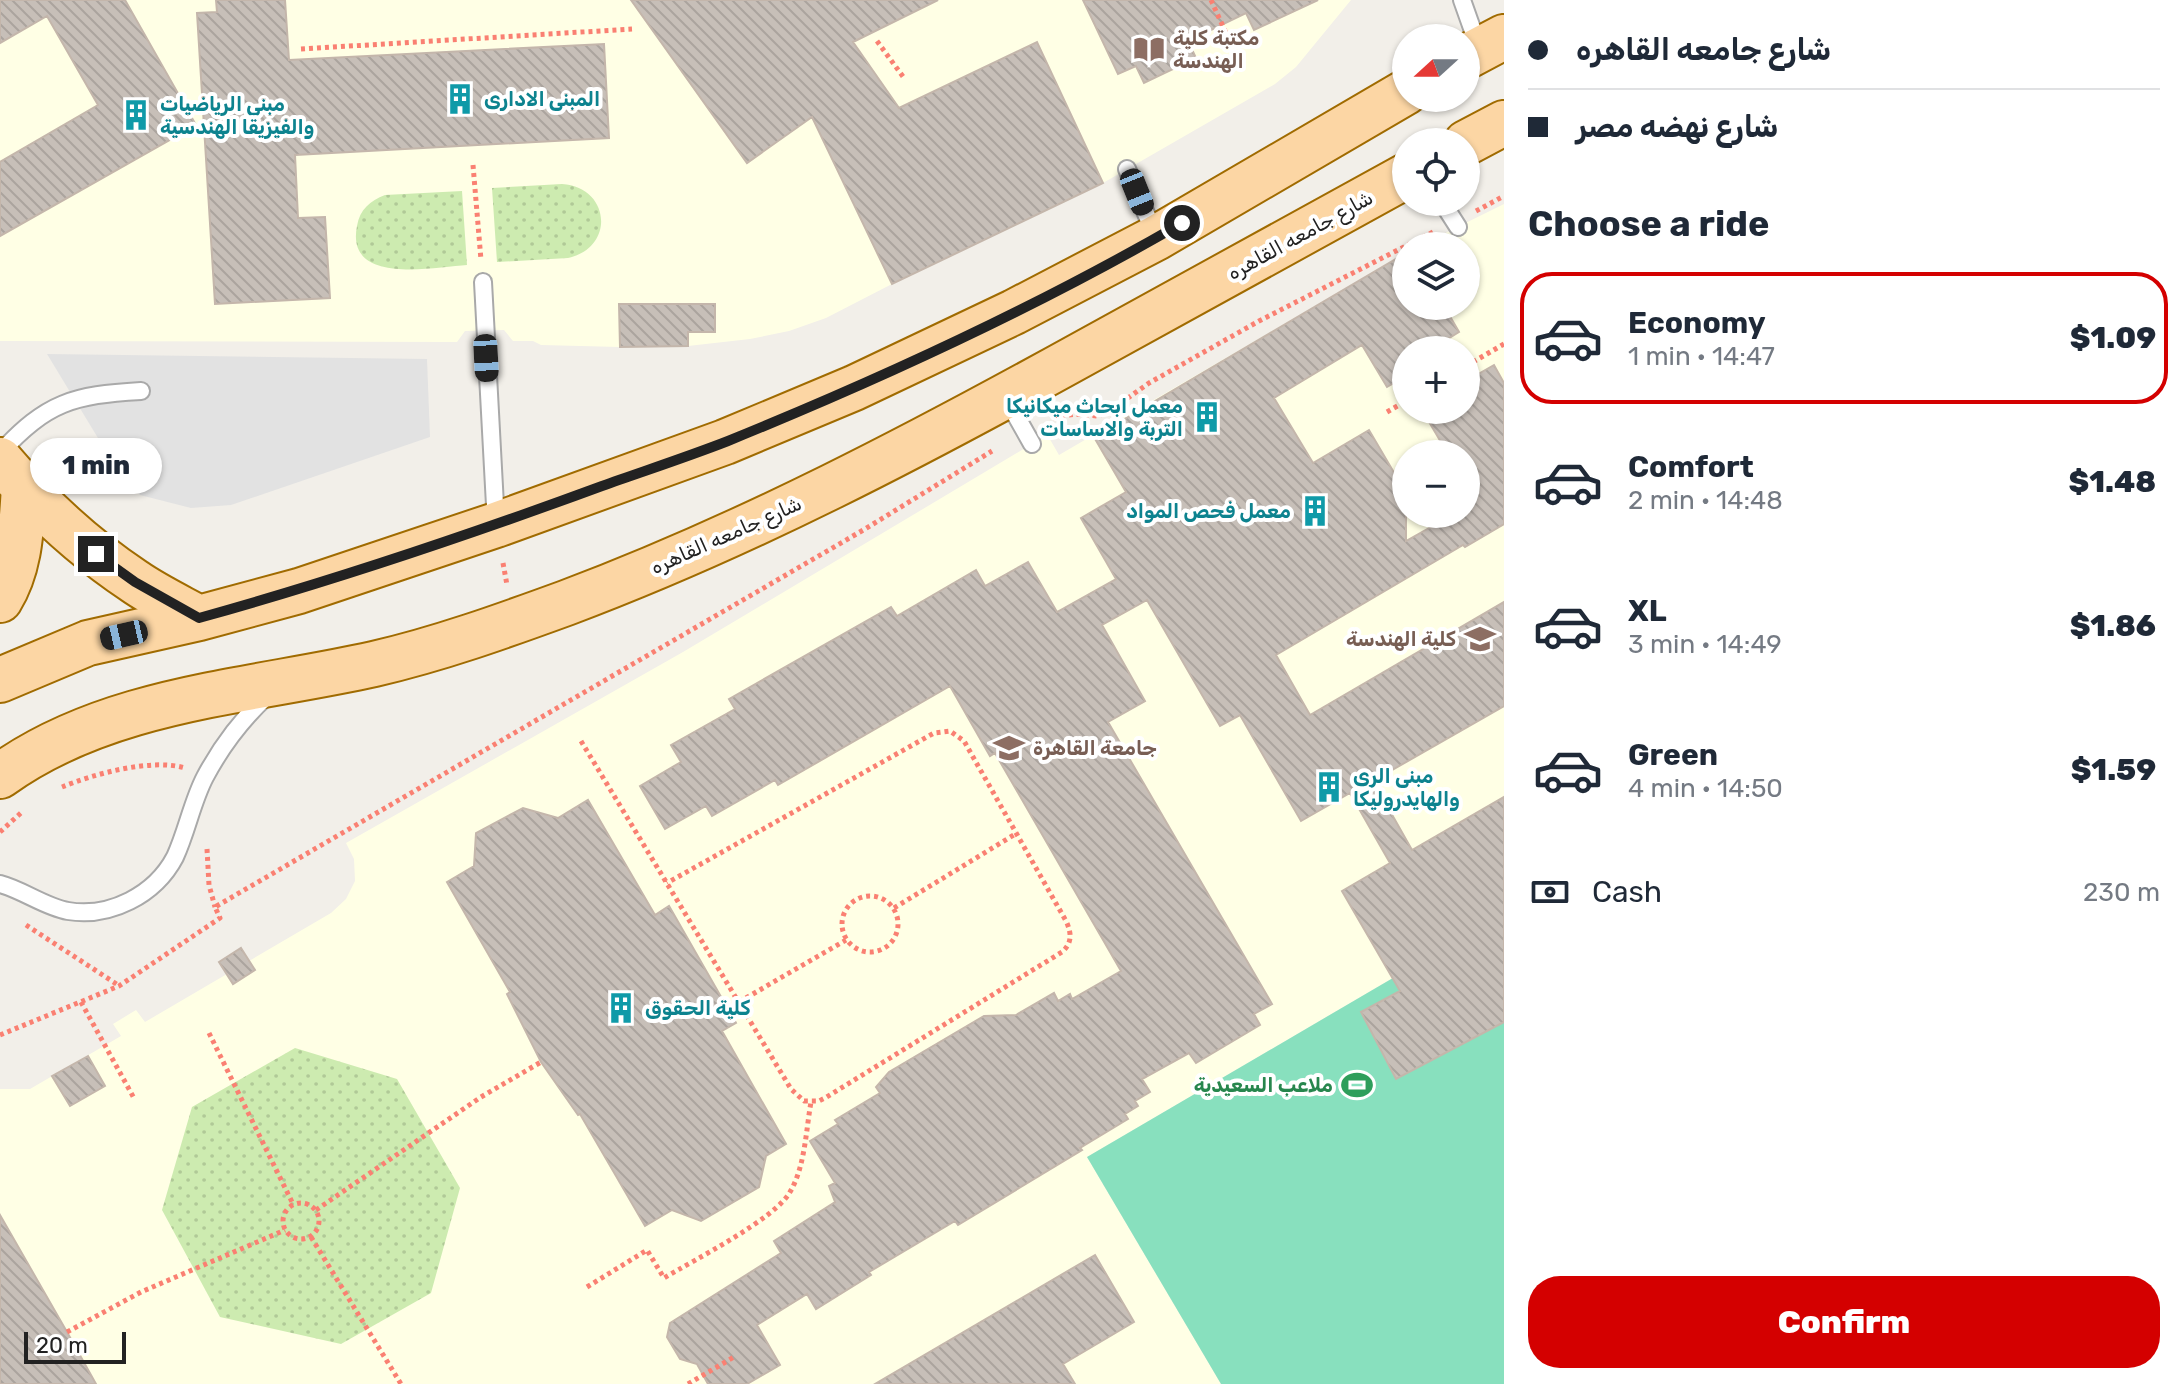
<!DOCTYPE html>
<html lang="en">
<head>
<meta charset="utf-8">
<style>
  body { margin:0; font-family:Rubik,Vazirmatn,sans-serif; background:#f6f6f7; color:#1f2937; height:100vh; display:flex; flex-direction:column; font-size:30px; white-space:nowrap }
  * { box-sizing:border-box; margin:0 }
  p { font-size:26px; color:#747a83 }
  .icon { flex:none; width:44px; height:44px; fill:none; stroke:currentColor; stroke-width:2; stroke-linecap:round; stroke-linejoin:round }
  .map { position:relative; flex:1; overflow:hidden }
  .drawer { display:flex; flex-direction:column; background:#fff; width:680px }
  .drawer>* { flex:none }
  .hud { display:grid; align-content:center; height:176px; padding:0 24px; background:#fff }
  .needle { width:52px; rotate:249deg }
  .buttons { position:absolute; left:1392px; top:24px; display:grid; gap:16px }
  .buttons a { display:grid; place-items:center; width:88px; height:88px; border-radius:50%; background:#fff; box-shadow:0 2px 6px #0004; font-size:40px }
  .scale { position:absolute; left:24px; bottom:20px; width:102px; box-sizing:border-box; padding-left:8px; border:4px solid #222; border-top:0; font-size:22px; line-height:28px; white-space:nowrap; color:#222; -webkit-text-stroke:6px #fff; paint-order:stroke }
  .end { position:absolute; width:36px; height:36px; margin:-18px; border:10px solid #222; background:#fff; box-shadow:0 0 0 4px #fff }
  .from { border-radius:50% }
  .bubble { position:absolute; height:56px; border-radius:28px; background:#fff; box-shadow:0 2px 6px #0004; font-size:26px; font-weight:800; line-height:56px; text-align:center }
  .car { position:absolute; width:24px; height:48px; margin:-24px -12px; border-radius:10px; box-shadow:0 0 6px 2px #0007; background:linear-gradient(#222 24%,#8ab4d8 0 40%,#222 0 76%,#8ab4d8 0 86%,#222 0) }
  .hud b { display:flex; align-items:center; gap:28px; height:76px; font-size:30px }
  .hud b+b { border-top:2px solid #e0e1e3 }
  .hud i { width:20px; height:20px; background:#1f2937 }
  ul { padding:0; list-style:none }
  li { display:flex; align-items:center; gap:24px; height:132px; margin:0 16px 12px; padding:0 8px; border:4px solid transparent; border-radius:32px }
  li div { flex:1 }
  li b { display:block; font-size:30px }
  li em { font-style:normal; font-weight:800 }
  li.selected { border-color:#d40000 }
  li>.icon { width:72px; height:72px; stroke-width:1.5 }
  h2 { padding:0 24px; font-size:36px; line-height:96px }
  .pay { display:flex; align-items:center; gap:20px; height:88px; padding:0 24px; font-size:30px }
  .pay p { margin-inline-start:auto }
  .button { display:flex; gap:16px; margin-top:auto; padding:16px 24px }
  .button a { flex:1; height:92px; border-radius:32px; background:#d40000; color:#fff; font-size:32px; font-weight:800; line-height:92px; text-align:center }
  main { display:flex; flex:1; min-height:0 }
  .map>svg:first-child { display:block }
</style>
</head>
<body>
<main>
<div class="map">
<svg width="1504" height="1384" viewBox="0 0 1504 1384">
  <defs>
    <pattern id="grass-dots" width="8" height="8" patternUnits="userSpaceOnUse" patternTransform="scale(2)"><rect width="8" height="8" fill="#cdebb0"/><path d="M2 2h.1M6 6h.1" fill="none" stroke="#b0c997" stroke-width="1.8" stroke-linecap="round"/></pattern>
    <pattern id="building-back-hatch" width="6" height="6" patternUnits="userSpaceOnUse" patternTransform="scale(2)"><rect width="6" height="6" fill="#c7bfb8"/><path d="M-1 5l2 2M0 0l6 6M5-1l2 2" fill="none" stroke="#aba49e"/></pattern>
  </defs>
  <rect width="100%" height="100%" fill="#f2efe9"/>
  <path fill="#ffffe5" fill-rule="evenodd" d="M0,0H1351L1296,67L1275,84L1103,183L892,284L826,318L789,331L750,339L688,346L620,347L541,345L533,341H513L504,330L465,331L457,342L0,341Z
    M1504,204V913L1087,1157L1221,1384H0V1089H30L121,1036L113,1024L136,1010L145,1022L331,913L346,899L355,881L354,859L346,843L683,652L1032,444L1048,436L1059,455L1406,253V306H1466V246H1419ZM1406,350H1466V410H1406ZM1406,454H1466V514H1406Z"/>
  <path fill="url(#grass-dots)" d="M562,184C610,187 616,247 568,258L497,262L492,188Z
    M462,191L467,265C434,267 345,286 357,226C360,209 370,201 385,195Z
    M295,1048L397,1079L460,1188L431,1293L341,1344L220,1317L162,1210L192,1107Z"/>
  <path fill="#88e0be" d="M1504,913V1384H1221L1087,1157Z"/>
  <path fill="#e2e2e2" d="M47,354L427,359L430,437L231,505L191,508L140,495L101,443Z"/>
  <path fill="url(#building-back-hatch)" stroke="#c4b6ab" stroke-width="2" d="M0,0H125L196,125L0,236V162L98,105L47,16L0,43Z
    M216,0H285L289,60L604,44L609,138L295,155L298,218L325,217L330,298L215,304L197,13L217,12Z
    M631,0H938L853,42L899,108L1037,42L1103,183L892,284L812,117L747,163Z
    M1083,0H1318L1254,30L1246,13L1188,41L1196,58L1144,83L1136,66L1118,74Z
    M1406,253V306H1444L1459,332L1430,350H1406V376L1387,387L1362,345L1274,398L1313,463L1369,430L1406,493V541L1454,514H1466V454H1448L1422,410H1466V381L1494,365L1504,383V524L1465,547L1463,545L1276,655L1310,715L1504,602V706L1373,781L1412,850L1504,797V1022L1396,1079L1361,1012L1400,991L1342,891L1390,863L1350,793L1301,821L1240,715L1220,726L1147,600L1102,625L1145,701L1108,722L1272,1004L1254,1014L1260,1025L1196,1063L1189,1053L1142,1079L1150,1092L1135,1101L1138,1106L1125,1114L1128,1119L1080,1148L1082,1150L958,1225L955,1221L869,1272L871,1275L816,1309L807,1294L757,1325L780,1365L747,1384H708L697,1364L680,1359L667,1337L670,1323L781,1253L774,1241L835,1202L829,1186L835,1183L810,1141L838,1124L835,1120L880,1093L876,1087L889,1072L984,1016L1016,1015L1054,993L1058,1001L1070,994L1072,999L1121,971L995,753L990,756L950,686L778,785L775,780L712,816L706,806L665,829L640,786L681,762L671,745L735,709L729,699L891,607L897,616L976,570L985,586L1028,562L1057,612L1116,579L1081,518L1126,492L1094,437Z
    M619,304H715V332H688V346L620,347Z
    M588,800L655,915L669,906L736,1023L722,1031L786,1144L766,1156L759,1187L701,1221L672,1210L645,1226L580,1114L578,1115L541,1062L507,994L510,992L447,882L474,866L476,833L523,808L558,818Z
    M241,948L255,970L233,984L219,962Z
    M88,1056L105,1086L70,1106L52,1076Z
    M0,1215L67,1332L96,1384H0Z
    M1095,1255L1134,1322L1063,1364L1075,1384H875Z"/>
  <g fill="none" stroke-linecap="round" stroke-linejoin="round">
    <defs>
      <path id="lane" d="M1462,0L1479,48
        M1127,169L1156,237
        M1442,202L1458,227
        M483,282L496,524
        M1006,398L1032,444
        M0,453C47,402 73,395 141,391
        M0,884C23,890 45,907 68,911C110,918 155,895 175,857C187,831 192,802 205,777C221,747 243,718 268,695"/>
      <path id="primary" d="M1466,57L1504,37
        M1466,143L1504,123
        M0,460C39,506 83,547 134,581C154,595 177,606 199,618
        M0,600C21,566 21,527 24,488
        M0,680L88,643L199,618L299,591L496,525L725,442L854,388L1014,312L1156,238L1406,92
        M0,776C108,698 249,692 374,664C439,649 503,626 566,603C747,535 918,445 1088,351C1194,293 1300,235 1406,176"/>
    </defs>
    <use href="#lane" stroke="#a9a9a9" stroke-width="20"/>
    <use href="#primary" stroke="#a06b00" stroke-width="48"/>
    <path stroke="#fa8072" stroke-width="5" stroke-dasharray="4 4" stroke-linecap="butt" d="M1211,0L1235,53
      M877,41L904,78
      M301,49L632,29
      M473,165L481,260
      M1476,211L1504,196
      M1466,366L1504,344
      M1387,412L1406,401
      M1053,418L1075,414L1097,416L1108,412L1149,383L1259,321L1435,231
      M503,563L507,585
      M581,741L791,1089L804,1101H819L825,1098L1062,952C1072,943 1072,934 1066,921L964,741L950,731L934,733L667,883
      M62,787C94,774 151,758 185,768
      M0,832L23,811
      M207,849L209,885L215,907
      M842 924a28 28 0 1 1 56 0a28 28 0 1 1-56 0Z
      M894,908L1017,833
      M26,925L118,985
      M81,1002L135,1100
      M739,1002L846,940
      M209,1033L293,1204
      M0,1035L119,986L220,918L215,907L865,529L992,451
      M283 1221a18 18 0 1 1 36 0a18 18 0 1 1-36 0Z
      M316,1210L481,1097L541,1062
      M311,1237L401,1384
      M587,1287L647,1250L664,1278C694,1260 775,1219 790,1192C805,1167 806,1130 811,1102
      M67,1332L141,1292L285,1230
      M688,1384L734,1357"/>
    <use href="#lane" stroke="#fff" stroke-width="16"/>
    <use href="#primary" stroke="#fcd6a4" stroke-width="44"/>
  </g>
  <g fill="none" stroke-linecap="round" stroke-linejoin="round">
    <path stroke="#222" stroke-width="10" d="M96,554L135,582L199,618C336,580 469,535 602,486C644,471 687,457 728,441C883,378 1037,307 1182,223"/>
  </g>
  <defs>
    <symbol id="library-bare" viewBox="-9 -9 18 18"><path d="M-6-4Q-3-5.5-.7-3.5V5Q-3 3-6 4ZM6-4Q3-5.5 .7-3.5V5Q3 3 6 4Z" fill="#8d6e63" stroke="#fff" stroke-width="2.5" paint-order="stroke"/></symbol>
    <symbol id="building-bare" viewBox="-9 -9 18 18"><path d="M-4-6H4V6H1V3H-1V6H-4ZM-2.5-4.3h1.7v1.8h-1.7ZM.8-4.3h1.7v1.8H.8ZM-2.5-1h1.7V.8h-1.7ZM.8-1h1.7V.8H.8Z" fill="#0f9aa8" stroke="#fff" stroke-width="2.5" paint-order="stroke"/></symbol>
    <symbol id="university-bare" viewBox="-9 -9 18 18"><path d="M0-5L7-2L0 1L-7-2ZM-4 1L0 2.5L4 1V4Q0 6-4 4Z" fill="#8d6e63" stroke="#fff" stroke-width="2.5" paint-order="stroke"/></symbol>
    <symbol id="stadium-bare" viewBox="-9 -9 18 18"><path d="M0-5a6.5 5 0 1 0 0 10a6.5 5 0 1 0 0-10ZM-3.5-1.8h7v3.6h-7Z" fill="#2e9e5b" stroke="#fff" stroke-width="2.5" paint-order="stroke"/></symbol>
  </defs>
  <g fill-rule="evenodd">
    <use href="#library-bare" x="1127" y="27" width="44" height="44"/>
    <use href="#building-bare" x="438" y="77" width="44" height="44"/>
    <use href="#building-bare" x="114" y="93" width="44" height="44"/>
    <use href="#building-bare" x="1185" y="395" width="44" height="44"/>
    <use href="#building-bare" x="1293" y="489" width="44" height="44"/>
    <use href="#university-bare" x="1458" y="617" width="44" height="44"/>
    <use href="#university-bare" x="987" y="726" width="44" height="44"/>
    <use href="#building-bare" x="1307" y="765" width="44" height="44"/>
    <use href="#building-bare" x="599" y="986" width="44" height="44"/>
    <use href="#stadium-bare" x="1335" y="1063" width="44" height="44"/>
  </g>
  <g text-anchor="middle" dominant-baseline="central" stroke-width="8" stroke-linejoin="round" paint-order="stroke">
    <g font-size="20" font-weight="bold" fill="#785e54" stroke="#fff" text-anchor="start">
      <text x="1173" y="38">مكتبة كلية<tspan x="1173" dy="23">الهندسة</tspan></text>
      <text x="1456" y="639" text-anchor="end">كلية الهندسة</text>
      <text x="1033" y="748">جامعة القاهرة</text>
    </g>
    <g font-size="20" font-weight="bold" fill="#0d838f" stroke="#fff" text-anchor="start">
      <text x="484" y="99">المبنى الادارى</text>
      <text x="160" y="104">مبنى الرياضيات<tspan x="160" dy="23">والفيزيقا الهندسية</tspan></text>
      <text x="1183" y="406" text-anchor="end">معمل ابحاث ميكانيكا<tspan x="1183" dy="23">التربة والاساسات</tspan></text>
      <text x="1291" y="511" text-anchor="end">معمل فحص المواد</text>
      <text x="1353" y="776">مبنى الرى<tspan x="1353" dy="23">والهايدروليكا</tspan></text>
      <text x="645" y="1008">كلية الحقوق</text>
    </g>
    <g font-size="20" fill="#222" stroke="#fff">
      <text transform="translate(1300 235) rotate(-29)">شارع جامعه القاهره</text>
      <text transform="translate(726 535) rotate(-24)">شارع جامعه القاهره</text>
    </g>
    <g font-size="20" font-weight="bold" fill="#27864d" stroke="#fff" text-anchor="end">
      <text x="1333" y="1085">ملاعب السعيدية</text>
    </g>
  </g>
</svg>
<div class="buttons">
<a><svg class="needle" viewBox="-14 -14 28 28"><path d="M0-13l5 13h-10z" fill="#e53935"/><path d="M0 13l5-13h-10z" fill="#747a83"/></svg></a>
<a><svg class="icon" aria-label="locate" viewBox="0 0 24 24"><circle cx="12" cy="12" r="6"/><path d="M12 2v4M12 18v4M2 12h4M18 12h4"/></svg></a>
<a><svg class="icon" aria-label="layers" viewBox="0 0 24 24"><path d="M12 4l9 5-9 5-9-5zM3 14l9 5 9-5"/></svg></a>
<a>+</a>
<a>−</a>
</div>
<div class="scale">20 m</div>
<i class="end from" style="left:1182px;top:223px"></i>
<i class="end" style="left:96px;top:554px"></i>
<div class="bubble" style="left:30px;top:438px;width:132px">1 min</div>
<i class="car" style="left:1137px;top:192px;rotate:158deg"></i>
<i class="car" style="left:486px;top:358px;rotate:177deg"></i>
<i class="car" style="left:124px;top:635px;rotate:257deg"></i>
</div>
<section class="drawer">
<div class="hud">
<b><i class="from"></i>شارع جامعه القاهره</b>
<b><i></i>شارع نهضه مصر</b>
</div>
<h2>Choose a ride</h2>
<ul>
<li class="selected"><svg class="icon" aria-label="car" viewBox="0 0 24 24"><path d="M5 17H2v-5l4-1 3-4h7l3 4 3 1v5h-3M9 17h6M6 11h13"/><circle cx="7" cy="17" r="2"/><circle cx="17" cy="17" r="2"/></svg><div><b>Economy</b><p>1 min · 14:47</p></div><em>$1.09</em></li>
<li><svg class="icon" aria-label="car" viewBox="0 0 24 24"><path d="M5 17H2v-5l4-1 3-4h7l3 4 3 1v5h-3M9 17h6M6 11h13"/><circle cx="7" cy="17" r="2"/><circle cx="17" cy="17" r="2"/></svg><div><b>Comfort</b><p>2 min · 14:48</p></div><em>$1.48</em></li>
<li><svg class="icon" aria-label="car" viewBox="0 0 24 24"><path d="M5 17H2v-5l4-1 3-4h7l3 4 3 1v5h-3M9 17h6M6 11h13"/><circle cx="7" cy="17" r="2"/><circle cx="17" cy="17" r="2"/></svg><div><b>XL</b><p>3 min · 14:49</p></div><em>$1.86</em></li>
<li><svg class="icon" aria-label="car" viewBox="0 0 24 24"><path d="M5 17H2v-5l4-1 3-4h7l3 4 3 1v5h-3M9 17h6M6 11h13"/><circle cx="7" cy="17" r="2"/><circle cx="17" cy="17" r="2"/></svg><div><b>Green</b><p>4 min · 14:50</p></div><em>$1.59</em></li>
</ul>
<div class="pay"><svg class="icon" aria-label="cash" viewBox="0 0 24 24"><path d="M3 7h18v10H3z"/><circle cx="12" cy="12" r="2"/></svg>Cash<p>230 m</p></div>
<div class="button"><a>Confirm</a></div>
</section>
</main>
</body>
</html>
